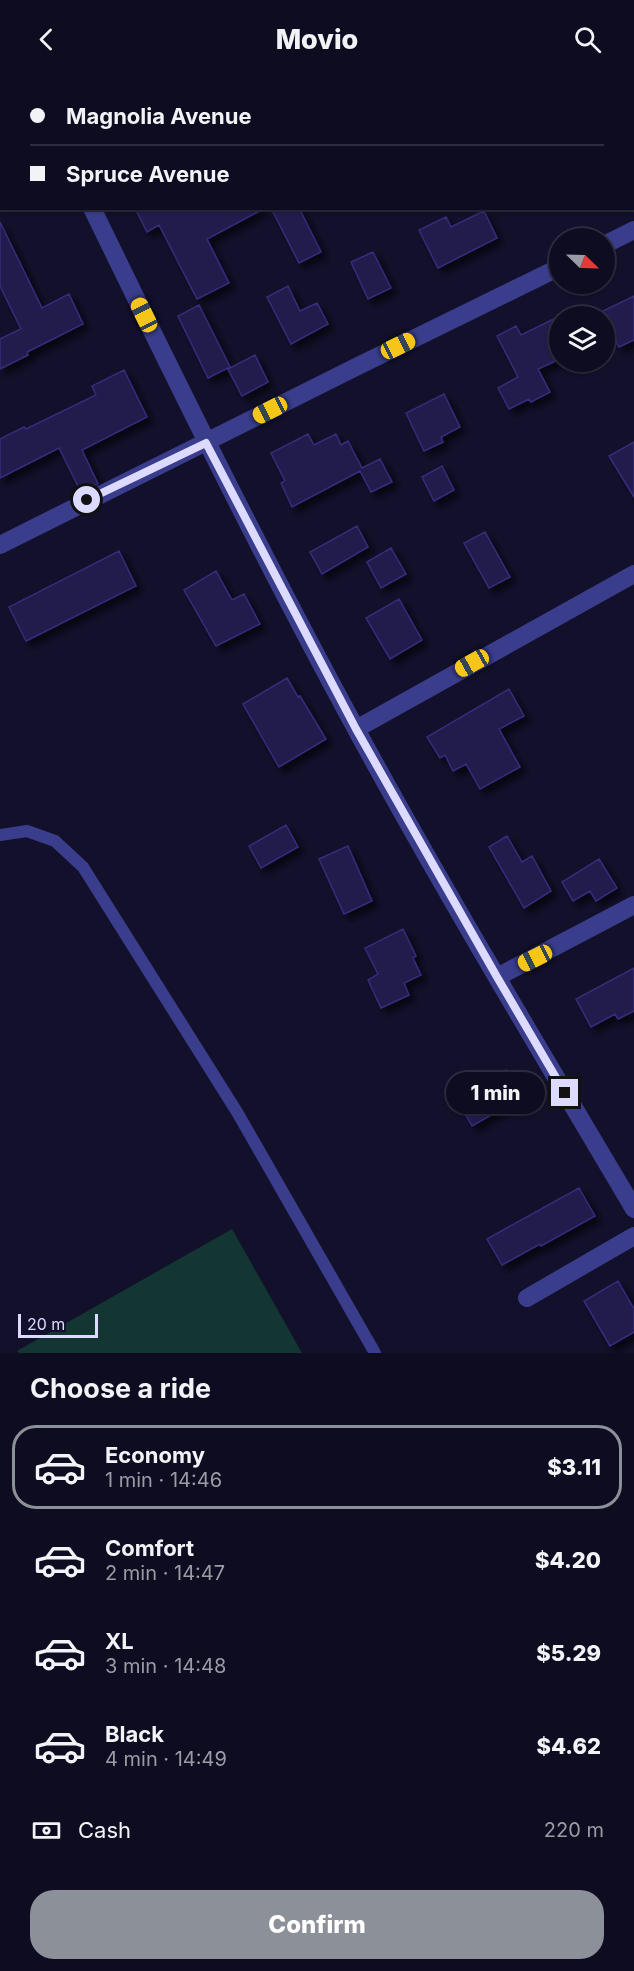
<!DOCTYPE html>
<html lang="en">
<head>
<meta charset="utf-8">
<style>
  body { margin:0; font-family:Inter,sans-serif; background:#1c1a2d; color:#f1f3f6; height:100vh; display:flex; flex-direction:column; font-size:22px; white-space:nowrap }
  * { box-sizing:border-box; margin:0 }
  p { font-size:20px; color:#9b9ba5 }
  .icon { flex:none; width:33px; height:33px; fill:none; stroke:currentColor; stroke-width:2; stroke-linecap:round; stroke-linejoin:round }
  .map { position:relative; height:1275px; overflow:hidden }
  .sheet { display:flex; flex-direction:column; background:#0e0c20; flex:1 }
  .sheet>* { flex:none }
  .banner { position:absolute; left:0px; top:0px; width:634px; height:132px; box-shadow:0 2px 4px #0004,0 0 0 2px #2e2c3e; display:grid; align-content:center; height:132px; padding:0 30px; background:#0e0c20 }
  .needle { width:39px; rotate:113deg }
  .buttons { position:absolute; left:549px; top:150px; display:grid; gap:12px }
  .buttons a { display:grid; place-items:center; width:66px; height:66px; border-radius:50%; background:#0e0c20; box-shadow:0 2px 4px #0004,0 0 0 2px #2e2c3e; font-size:30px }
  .scale { position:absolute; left:18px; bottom:15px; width:80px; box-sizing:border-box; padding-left:6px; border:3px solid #dcdaff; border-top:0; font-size:16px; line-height:21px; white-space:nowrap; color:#dcdaff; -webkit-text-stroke:4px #12102b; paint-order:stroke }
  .end { position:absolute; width:27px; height:27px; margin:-14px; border:8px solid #dcdaff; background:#111; box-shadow:0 0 0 3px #111 }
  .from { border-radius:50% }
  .bubble { position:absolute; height:42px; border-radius:21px; background:#0e0c20; box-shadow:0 2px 4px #0004,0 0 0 2px #2e2c3e; font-size:20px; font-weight:800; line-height:42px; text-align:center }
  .car { position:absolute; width:18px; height:36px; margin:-18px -9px; border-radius:8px; box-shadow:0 0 4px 2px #0007; background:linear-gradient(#f5c518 24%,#345 0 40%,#f5c518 0 76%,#345 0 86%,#f5c518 0) }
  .banner b { display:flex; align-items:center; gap:21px; height:57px; font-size:22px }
  .banner b+b { border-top:2px solid #2e2c3e }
  .banner i { width:15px; height:15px; background:#f1f3f6 }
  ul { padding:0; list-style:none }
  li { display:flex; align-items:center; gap:18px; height:84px; margin:0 12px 9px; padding:0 18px; border:3px solid transparent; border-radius:24px }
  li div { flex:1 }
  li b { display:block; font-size:22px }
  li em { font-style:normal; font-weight:800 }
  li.active { border-color:#8c9099 }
  li>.icon { width:54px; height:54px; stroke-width:1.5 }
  h2 { padding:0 30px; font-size:27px; line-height:72px }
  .pay { display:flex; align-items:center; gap:15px; height:66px; padding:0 30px; font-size:22px }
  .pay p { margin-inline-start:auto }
  .button { display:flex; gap:12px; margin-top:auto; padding:12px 30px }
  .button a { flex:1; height:69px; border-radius:24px; background:#8c9099; color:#fff; font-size:24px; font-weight:800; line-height:69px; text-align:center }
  header { display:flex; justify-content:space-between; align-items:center; height:78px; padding:0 30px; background:#0e0c20; font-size:27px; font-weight:800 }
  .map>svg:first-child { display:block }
</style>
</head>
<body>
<header><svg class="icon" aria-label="back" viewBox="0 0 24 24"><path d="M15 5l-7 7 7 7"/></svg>Movio<svg class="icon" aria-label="search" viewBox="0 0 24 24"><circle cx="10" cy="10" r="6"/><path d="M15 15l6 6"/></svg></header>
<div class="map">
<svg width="634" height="1275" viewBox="0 0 634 1275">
  <defs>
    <filter id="shadow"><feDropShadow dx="5.5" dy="5.5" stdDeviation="3" flood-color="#0009"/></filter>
  </defs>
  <rect width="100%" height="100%" fill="#12102b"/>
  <path fill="#133632" d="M232,1151L302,1275H19L17,1273Z"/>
  <path fill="#211b4d" stroke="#352d7a" stroke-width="1.5" filter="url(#shadow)" d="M135,130H265L207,161L229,205L197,221L159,147L147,154Z
    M271,130H299L321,174L299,185Z
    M484,133L497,160L438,190L419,152L446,139L451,149Z
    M0,144L42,230L69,216L83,246L27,274L28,277L0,291V261L21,251L0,208Z
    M373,174L391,210L368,221L351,184Z
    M288,208L300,233L317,225L328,246L291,266L267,219Z
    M634,218V262L619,269L601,234Z
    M199,227L230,289L208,300L178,238Z
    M560,238V281L538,291L550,314L531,324L529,321L509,331L498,310L518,299L497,258L516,248L521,257Z
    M255,277L268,304L242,318L228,291Z
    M124,292L147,339L82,372L98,406L81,414L59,370L0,400V361L24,349L26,351L96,317L92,308Z
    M444,316L460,349L441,359L443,364L424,373L406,335Z
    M308,356L314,367L336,356L341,367L348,363L362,390L380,381L392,404L371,414L360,393L292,429L281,405L285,403L271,375Z
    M634,364V419L609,378Z
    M442,388L454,412L434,423L422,399Z
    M357,448L368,469L322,496L310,474Z
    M485,454L510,499L489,510L464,465Z
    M391,470L406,496L381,510L367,484Z
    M119,473L136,508L26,563L9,529Z
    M216,493L232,522L244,516L260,546L216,568L184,512Z
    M399,521L422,562L390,581L366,540Z
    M287,600L298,619L300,618L326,661L279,689L243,626Z
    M509,611L524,638L499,651L520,689L480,711L466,686L453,693L445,677L440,680L427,659Z
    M286,747L298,769L261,790L249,768Z
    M507,758L522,784L532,778L551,813L524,830L489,769Z
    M348,768L372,823L344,836L319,781Z
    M599,781L617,810L596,823L590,813L573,823L562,804Z
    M403,851L416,878L413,880L421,897L404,905L409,917L381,930L368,902L378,896L365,870Z
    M634,890V933L618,941L615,936L591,949L576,921Z
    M506,992L521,1020L472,1048L457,1021Z
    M579,1110L595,1138L541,1168L540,1166L502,1187L487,1161Z
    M618,1203L634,1231V1254L610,1268L584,1223Z"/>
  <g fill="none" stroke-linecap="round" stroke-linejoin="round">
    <path stroke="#3a3d8c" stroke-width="12" d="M0,757L27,753L55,763L83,789L237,1034L375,1275"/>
    <path stroke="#3a3d8c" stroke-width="18" d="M27,0L28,2
      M240,2L243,0
      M0,120L2,119
      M92,130C177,305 263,480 356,651C444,813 540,972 634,1131
      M604,167L634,152
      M0,467L356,289L560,189
      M356,651L634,496
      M497,899L634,827
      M527,1220L634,1158"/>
  </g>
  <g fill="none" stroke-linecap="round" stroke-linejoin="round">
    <path stroke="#dcdaff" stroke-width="8" d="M87,422L206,365L356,651L497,899L565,1015"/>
  </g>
</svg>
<div class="buttons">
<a><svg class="needle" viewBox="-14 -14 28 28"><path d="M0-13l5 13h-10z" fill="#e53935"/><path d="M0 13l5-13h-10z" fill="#9b9ba5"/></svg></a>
<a><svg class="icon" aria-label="layers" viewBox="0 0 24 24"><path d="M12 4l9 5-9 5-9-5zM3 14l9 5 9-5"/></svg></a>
</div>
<div class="scale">20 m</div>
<i class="end from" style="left:87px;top:422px"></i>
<i class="end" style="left:565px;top:1015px"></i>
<div class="bubble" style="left:446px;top:994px;width:99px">1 min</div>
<i class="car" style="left:144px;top:237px;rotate:334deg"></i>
<i class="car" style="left:398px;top:268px;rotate:64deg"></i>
<i class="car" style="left:270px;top:332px;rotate:243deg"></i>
<i class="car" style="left:472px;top:585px;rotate:241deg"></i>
<i class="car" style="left:535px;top:880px;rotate:243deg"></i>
<div class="banner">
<b><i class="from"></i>Magnolia Avenue</b>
<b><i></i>Spruce Avenue</b>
</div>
</div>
<section class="sheet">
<h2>Choose a ride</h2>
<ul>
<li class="active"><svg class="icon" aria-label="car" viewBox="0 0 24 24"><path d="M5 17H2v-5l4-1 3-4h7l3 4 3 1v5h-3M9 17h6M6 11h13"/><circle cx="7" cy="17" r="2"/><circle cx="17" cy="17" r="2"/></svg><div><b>Economy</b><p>1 min · 14:46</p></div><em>$3.11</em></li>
<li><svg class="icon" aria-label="car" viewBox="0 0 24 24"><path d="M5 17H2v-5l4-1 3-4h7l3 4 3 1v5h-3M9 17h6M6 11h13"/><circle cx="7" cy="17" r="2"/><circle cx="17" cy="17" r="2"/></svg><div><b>Comfort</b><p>2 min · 14:47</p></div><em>$4.20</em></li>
<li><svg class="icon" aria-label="car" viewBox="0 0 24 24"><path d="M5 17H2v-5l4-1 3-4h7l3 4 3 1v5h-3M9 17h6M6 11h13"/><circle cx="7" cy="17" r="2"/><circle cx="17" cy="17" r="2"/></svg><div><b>XL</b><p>3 min · 14:48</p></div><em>$5.29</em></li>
<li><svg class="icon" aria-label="car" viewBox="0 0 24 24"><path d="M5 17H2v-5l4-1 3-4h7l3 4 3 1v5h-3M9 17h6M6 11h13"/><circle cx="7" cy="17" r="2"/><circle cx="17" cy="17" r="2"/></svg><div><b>Black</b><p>4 min · 14:49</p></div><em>$4.62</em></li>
</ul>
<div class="pay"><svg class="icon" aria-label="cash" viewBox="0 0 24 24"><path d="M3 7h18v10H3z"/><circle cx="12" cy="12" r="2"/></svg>Cash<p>220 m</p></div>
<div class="button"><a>Confirm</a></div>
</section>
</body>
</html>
